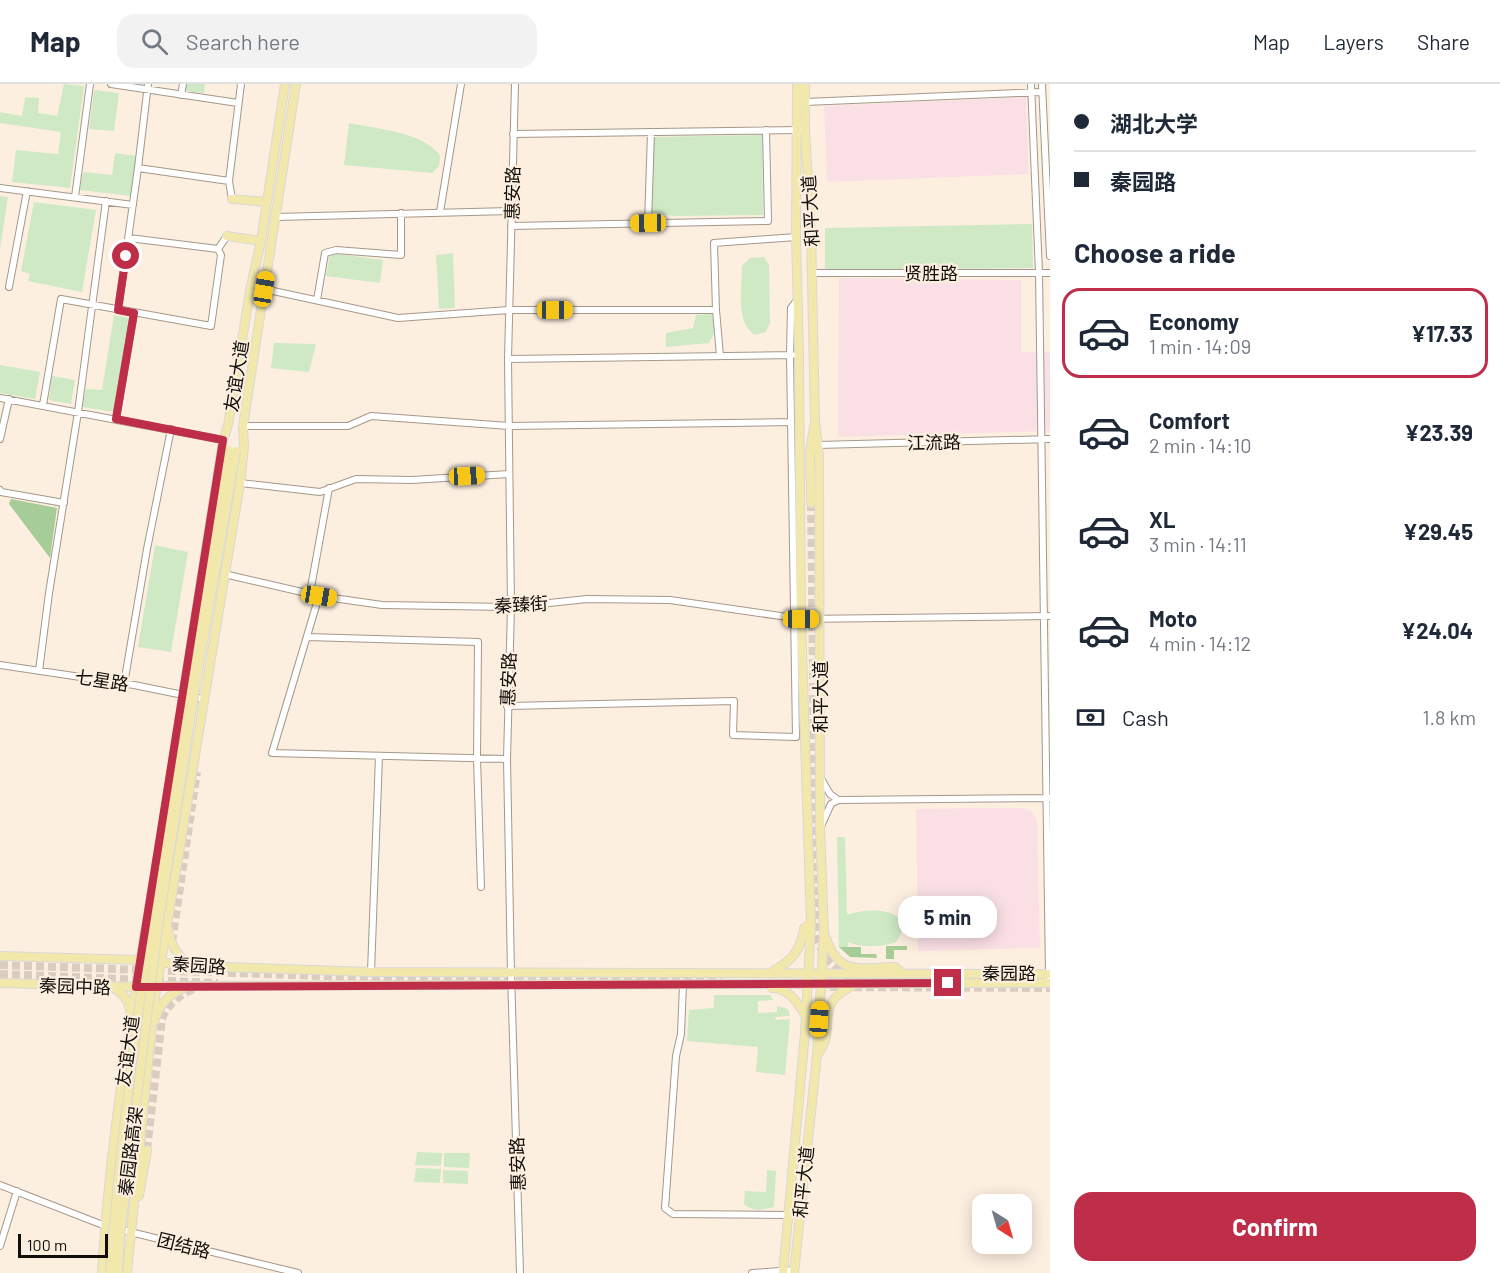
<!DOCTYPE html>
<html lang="en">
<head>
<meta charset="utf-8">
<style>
  body { margin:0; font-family:Barlow,"Noto Sans SC",sans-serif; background:#f2f2f3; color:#1f2937; height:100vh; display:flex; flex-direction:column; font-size:22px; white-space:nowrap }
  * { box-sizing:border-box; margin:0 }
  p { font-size:20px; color:#747a83 }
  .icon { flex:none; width:33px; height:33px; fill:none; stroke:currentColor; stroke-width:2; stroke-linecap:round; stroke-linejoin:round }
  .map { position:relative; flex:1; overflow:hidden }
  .drawer { display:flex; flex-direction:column; background:#fff; width:450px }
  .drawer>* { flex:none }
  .top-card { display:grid; align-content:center; height:132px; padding:0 24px; background:#fff }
  .needle { width:39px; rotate:143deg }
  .controls { position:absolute; left:972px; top:1110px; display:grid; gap:12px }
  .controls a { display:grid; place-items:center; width:60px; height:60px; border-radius:12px; background:#fff; box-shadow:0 3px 15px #0003; font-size:30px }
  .scale { position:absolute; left:18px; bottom:15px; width:90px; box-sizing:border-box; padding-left:6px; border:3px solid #110d08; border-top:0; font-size:16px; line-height:21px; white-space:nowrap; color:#110d08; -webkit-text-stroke:4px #fdefe0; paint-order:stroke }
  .end { position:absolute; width:27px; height:27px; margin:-14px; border:8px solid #be2e49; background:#fff; box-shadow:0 0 0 3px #fff }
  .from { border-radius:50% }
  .bubble { position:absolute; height:42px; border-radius:18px; background:#fff; box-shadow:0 3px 15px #0003; font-size:20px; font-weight:700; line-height:42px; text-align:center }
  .car { position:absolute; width:18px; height:36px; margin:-18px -9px; border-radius:8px; box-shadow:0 0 4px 2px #0007; background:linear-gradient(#f5c518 24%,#345 0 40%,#f5c518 0 76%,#345 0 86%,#f5c518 0) }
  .top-card b { display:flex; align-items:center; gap:21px; height:57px; font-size:22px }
  .top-card b+b { border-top:2px solid #e0e1e3 }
  .top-card i { width:15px; height:15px; background:#1f2937 }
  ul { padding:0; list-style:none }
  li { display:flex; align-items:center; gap:18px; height:90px; margin:0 12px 9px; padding:0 12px; border:3px solid transparent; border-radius:18px }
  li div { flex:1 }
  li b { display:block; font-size:22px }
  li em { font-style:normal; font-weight:700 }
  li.on { border-color:#be2e49 }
  li>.icon { width:54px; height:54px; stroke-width:1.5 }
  h2 { padding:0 24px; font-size:27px; line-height:72px }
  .pay { display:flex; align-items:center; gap:15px; height:66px; padding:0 24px; font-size:22px }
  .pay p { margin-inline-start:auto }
  .primary-button { display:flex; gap:12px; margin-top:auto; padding:12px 24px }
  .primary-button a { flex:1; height:69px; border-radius:18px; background:#be2e49; color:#fff; font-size:24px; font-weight:700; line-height:69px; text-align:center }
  header { display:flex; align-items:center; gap:36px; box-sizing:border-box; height:84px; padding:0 30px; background:#fff; border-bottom:2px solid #e0e1e3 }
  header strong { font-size:28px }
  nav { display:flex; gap:33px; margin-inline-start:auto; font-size:21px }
  .search { width:420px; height:54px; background:#f2f2f3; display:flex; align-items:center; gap:15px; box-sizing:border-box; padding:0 21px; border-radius:18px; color:#747a83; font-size:22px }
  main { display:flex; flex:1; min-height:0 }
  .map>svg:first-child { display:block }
</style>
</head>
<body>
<header>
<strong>Map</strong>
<div class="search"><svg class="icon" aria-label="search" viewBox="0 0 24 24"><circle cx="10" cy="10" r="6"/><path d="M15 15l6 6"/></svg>Search here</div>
<nav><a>Map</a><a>Layers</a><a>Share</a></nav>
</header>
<main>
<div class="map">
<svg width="1050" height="1189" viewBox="0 0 1050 1189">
  <rect width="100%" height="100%" fill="#fdefe0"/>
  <path fill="#fae0e5" d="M1026,13L1029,90L827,98L824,22Z
    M839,194L1021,196V268H1050V347L838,353Z
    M981,724H1024L1032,728L1037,736L1040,864L918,867L916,725Z"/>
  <path fill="#cee9c4" d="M64,0L84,2L70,104L12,98L16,66L58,70L61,48L0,39V28L22,32L25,13L39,14L38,29L57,32Z
    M186,0H205L204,9L185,7Z
    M94,6L119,9L114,47L89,45Z
    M349,39C377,45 422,48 440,71L439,82L432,89L344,81Z
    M762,51L763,131L674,132L651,128L653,53Z
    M115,69L137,72L132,112L80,106L83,88L112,91Z
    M0,112L8,113L0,165Z
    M34,118L96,126L82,208L28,197L30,190L21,187Z
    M1032,140L1033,184L825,186V144Z
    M330,169L383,176L380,199L326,192Z
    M453,169L455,224L439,225L436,171Z
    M764,173L769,181L770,239L766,248L755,251C735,238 742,204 742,182L750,174Z
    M712,230L715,248L709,259L666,263V249L693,244L696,231Z
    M114,231L130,234L114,328L82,323L86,305L102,306Z
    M274,259L316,260L309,288L271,284Z
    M0,281L40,288L35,315L0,309Z
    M52,292L75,296L71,320L49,316Z
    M155,461L188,468L171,568L138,563Z
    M837,753H845L847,831C863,825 902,821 903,846L896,858C884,863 860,864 848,858V863H839Z
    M714,911H770L773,916L758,917V929L777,928V922L788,925L790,932L775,933L776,936L790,935L785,991L756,988L758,963L687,957L689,926L714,924Z
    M417,1068L442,1069L441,1082L415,1081Z
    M444,1069H470L469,1084L444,1083Z
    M416,1084L441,1085L440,1099L414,1098Z
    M443,1086L468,1087V1100L443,1099Z
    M767,1086L776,1087L774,1123C764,1126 752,1128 744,1120L745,1107L766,1108Z"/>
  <path fill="#a6cd97" d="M11,415L57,424L50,474L9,420Z
    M886,862H907V866H894V875H886Z
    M839,863H861V870H876L877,874L850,873Z"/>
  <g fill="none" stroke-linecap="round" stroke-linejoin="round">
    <path stroke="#dacdc0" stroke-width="8" stroke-dasharray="8 4" stroke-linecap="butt" d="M811,419L816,845C820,876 838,894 868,897
      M172,858L197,688
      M0,881L319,892L721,896
      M0,890L218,899
      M818,903L1050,904
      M147,1066L162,935C168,918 184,908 201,902"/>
    <defs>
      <path id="minor" d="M111,0L238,19
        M515,0L508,275L511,523L507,675L511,889L520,1189
        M1031,0L1039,189L1049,892
        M1042,0L1050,172
        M181,11L183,0
        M805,18L1042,8
        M513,50L799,46
        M138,84L148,0
        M229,97L241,0
        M0,104L133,121
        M75,113L90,0
        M440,128L461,0
        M276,133L511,127
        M648,139L651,48
        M511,142L768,137L766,46
        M129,154L218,165
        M812,189H1050
        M9,203L27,107
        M264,205L398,234L509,226H716L720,272
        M317,216L325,169L336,166L401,171V129
        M118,226L138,84L229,97L232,115
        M716,226L714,159L796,153
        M508,275L792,271
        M0,314L223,356
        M43,321L61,215L211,242L221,171L218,165L227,152
        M116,335L134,229
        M243,342H348L371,332L509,342L791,338
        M0,355L9,315
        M818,361L1050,355
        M240,399L320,408L356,395L412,396L509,390
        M0,406L1,408L64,419
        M224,490L319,512L382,521L511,523L587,515L670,516L801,535L1050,532
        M310,509L329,404
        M319,512L272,669L507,675
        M307,553L478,558L477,674L481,803
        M0,581L134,601L203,615
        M39,587L49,509L78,328L106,117
        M124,600L147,465L171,345
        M507,622L734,617L733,651L796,653L790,271L791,224L798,215
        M820,693L830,710L838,716L1049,714
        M821,742L831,720L838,716
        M371,888L379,672
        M683,900L681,950L676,972L665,1124L673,1130L788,1131
        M0,1101L108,1143
        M118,1145L298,1189
        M0,1162L17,1107
        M752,1189L795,1186"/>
      <path id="major" d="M232,115L267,118
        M227,152L261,157
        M811,419L810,368L814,343
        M164,735L223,356L228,341L251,202L261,157L285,0
        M168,845C170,860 178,873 191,881
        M826,854C839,893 861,883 895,883L902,889
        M0,872L140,876L193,882L371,888L1050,890
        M773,887C792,877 801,866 804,844L811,839
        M0,899L140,903
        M152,902L1050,899
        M112,903C123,909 129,916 130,928
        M772,904C790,905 797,918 806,932
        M155,936C159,920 169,910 184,904
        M817,971C840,943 809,921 856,900
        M139,1112L147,1066
        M102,1189C110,1049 135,909 158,771
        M127,1189L154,920L240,399L244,363L243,342L296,0
        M783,1189L805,949L811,839L801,535L799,271L796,153L797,0
        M794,1189L817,971L824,848L820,744L819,373L815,337L811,148L805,46V0"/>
    </defs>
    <use href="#minor" stroke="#a5988a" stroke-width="8"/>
    <use href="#major" stroke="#d9d8d7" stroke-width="10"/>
    <use href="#minor" stroke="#fff" stroke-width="6"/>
    <use href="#major" stroke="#f2e8ac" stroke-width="8"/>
    <defs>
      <path id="major-bridge" d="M110,1189C131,913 185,640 228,366
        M118,1189L120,1152L158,843L196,599L236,367"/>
    </defs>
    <use href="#major-bridge" stroke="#d9d8d7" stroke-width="10" stroke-linecap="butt"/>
    <use href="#major-bridge" stroke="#f2e8ac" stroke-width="8"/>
  </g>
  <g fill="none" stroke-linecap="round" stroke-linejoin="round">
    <path stroke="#be2e49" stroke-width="8" d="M126,172L118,226L134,229L116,335L223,356L136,903L948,899"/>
  </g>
  <g text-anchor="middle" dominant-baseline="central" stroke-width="4.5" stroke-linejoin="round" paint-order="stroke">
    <g font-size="18" fill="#110d08" stroke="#fdefe0">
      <text transform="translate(512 109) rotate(-89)">惠安路</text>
      <text transform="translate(810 127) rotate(-93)">和平大道</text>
      <text x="931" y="189">贤胜路</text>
      <text transform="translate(236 292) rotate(-81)">友谊大道</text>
      <text transform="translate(934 358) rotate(-1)">江流路</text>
      <text transform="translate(521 520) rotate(-3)">秦臻街</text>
      <text transform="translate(508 595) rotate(-88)">惠安路</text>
      <text transform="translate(102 596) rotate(9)">七星路</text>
      <text transform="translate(820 613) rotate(-90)">和平大道</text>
      <text transform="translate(199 881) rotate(4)">秦园路</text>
      <text x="1009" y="889">秦园路</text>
      <text transform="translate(75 902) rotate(2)">秦园中路</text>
      <text transform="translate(127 967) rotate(-82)">友谊大道</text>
      <text transform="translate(130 1067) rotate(-83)">秦园路高架</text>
      <text transform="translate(517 1080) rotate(-92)">惠安路</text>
      <text transform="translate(803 1098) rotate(-84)">和平大道</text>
      <text transform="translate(184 1161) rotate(14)">团结路</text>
    </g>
  </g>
</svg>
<div class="controls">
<a><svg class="needle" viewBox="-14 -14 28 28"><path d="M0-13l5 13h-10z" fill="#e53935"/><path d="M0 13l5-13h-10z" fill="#747a83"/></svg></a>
</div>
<div class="scale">100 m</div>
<i class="end from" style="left:126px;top:172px"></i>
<i class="end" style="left:948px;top:899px"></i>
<div class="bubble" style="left:898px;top:812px;width:99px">5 min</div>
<i class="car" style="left:648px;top:139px;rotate:269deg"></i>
<i class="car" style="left:264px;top:205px;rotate:9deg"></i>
<i class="car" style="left:555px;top:226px;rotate:90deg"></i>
<i class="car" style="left:467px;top:392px;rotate:87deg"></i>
<i class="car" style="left:319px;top:512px;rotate:99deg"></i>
<i class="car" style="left:801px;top:535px;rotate:90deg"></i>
<i class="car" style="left:819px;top:935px;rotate:4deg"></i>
</div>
<section class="drawer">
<div class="top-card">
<b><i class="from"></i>湖北大学</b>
<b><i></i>秦园路</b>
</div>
<h2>Choose a ride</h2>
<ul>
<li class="on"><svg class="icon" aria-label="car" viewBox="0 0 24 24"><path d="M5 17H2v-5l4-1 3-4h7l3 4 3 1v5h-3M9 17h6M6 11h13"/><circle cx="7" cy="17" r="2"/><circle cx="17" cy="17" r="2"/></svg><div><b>Economy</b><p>1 min · 14:09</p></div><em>¥17.33</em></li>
<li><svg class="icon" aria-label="car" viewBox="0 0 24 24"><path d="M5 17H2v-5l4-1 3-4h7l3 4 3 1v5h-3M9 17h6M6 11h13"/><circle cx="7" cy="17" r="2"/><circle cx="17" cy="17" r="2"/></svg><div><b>Comfort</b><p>2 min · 14:10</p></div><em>¥23.39</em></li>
<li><svg class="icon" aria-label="car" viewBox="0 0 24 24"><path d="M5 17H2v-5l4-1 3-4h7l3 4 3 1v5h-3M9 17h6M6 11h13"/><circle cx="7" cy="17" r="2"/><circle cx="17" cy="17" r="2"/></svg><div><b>XL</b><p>3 min · 14:11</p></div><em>¥29.45</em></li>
<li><svg class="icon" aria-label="car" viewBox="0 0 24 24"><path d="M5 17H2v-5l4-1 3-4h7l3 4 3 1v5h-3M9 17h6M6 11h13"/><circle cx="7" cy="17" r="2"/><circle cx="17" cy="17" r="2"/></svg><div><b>Moto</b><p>4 min · 14:12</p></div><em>¥24.04</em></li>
</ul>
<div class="pay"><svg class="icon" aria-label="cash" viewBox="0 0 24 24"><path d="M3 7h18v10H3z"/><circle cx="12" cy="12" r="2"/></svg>Cash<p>1.8 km</p></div>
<div class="primary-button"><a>Confirm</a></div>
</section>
</main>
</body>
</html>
